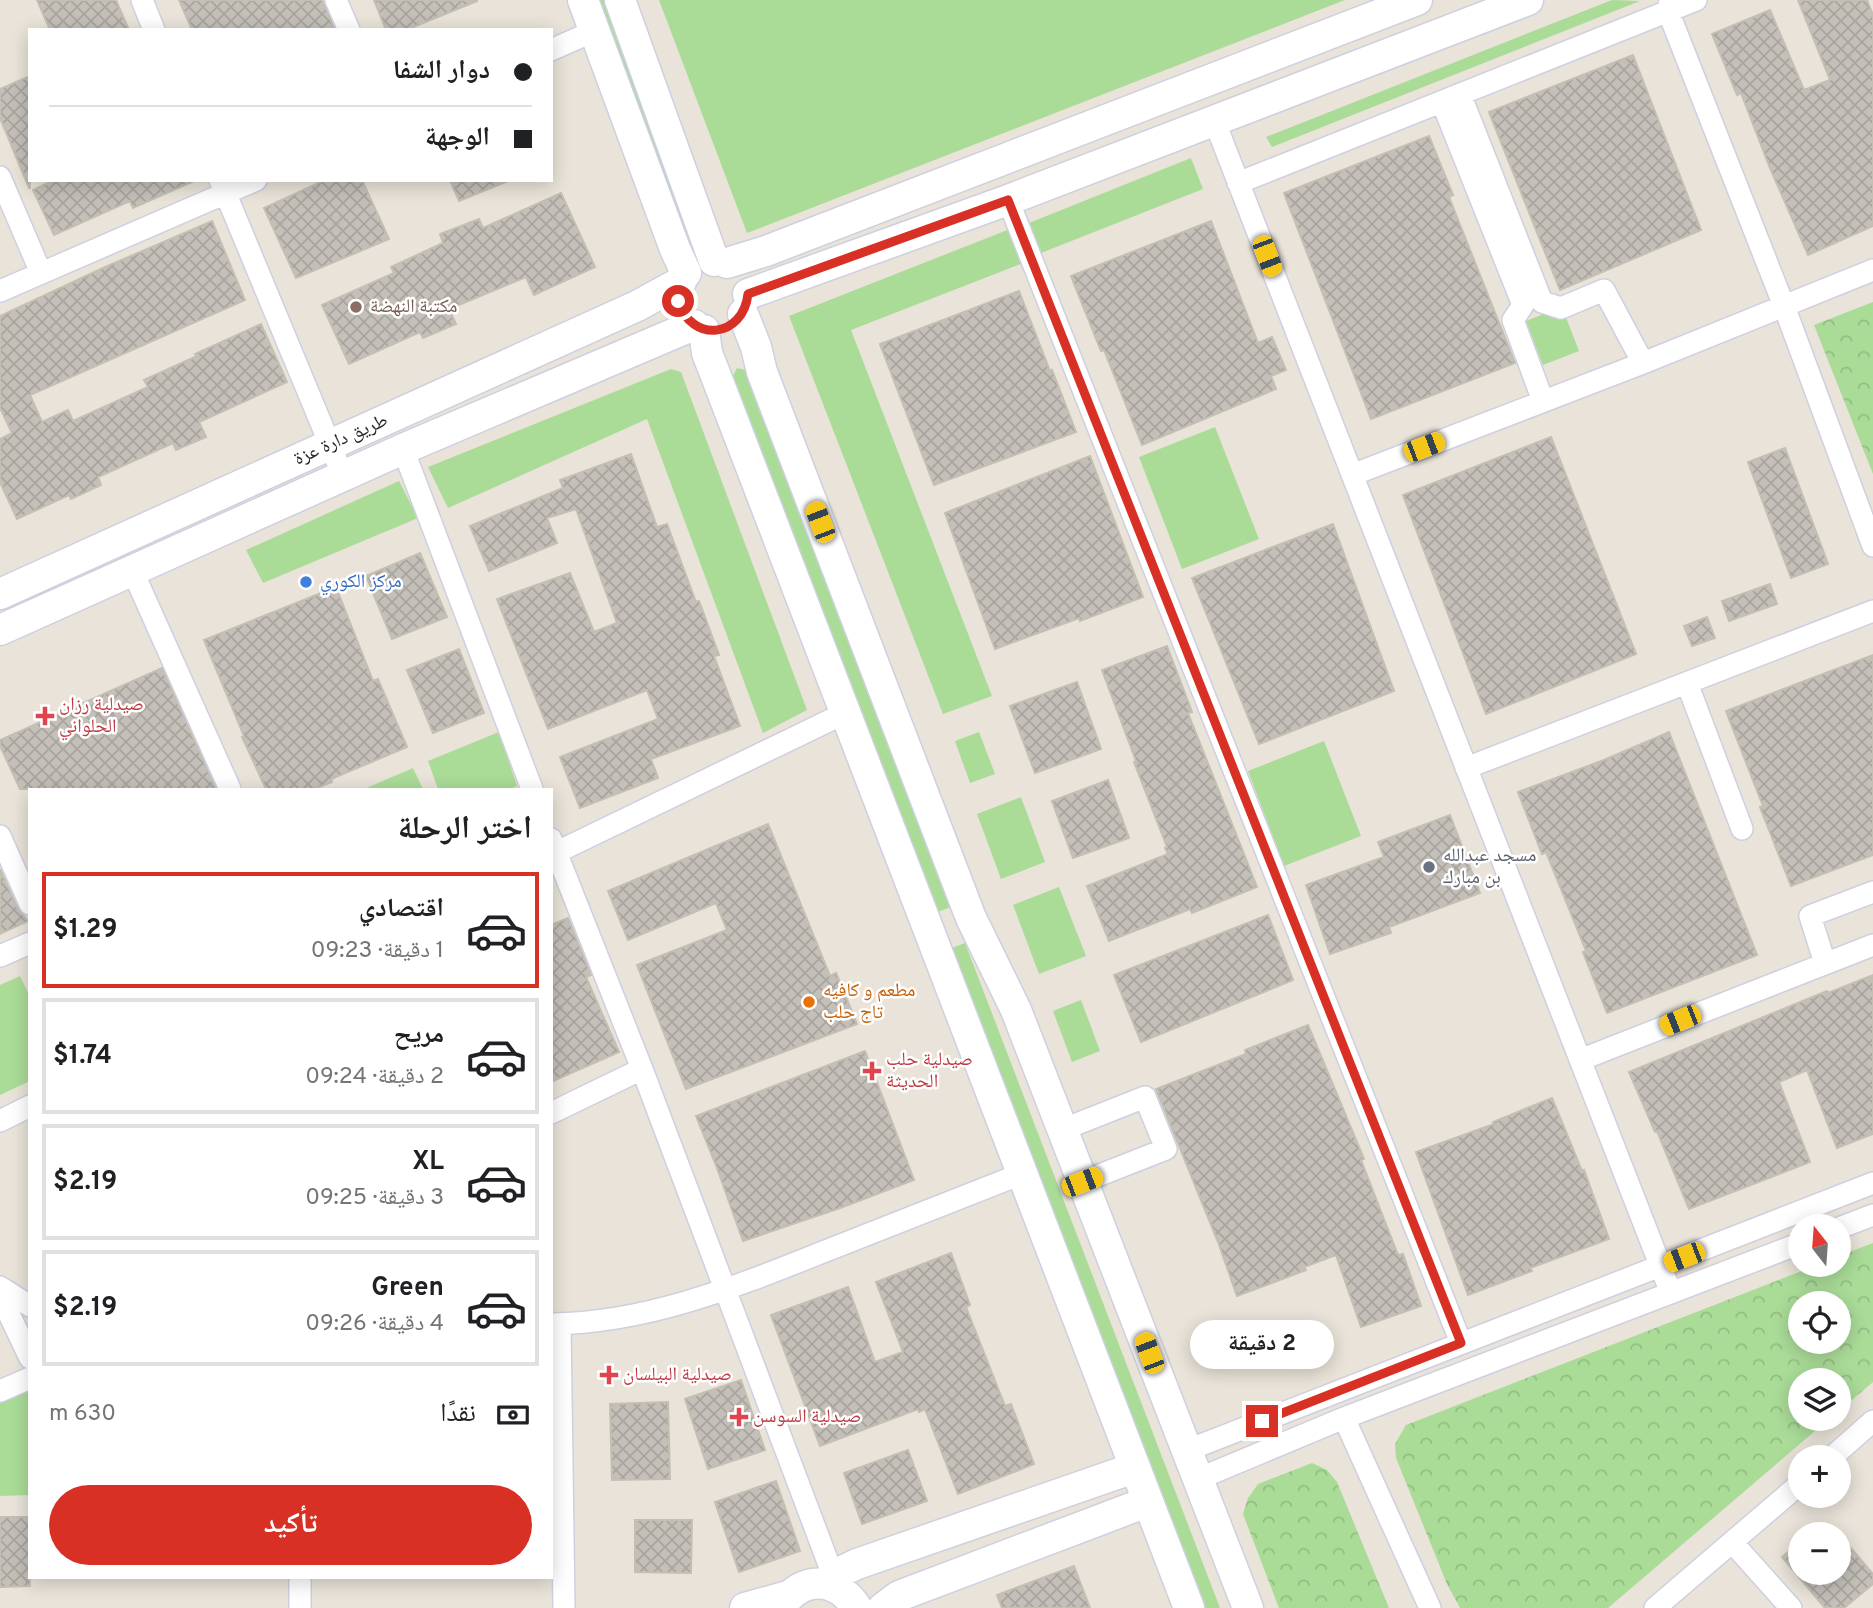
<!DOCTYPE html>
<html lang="ar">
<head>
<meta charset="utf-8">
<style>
  body { margin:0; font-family:Overpass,"Noto Naskh Arabic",sans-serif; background:#f6f6f6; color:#202124; direction:rtl; height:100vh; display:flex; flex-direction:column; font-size:26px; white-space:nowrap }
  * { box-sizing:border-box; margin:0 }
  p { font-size:23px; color:#757577 }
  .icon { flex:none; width:38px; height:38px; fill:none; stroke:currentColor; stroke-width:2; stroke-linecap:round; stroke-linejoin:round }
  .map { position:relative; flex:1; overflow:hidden; direction:ltr }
  .sheet { position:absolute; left:28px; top:788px; width:525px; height:791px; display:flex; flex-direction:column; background:#fff; border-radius:0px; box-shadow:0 4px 18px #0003; direction:rtl }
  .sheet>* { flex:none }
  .hud { position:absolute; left:28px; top:28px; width:525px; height:154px; border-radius:0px; box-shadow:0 4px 18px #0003; direction:rtl; display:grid; align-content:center; height:154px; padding:0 21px; background:#fff }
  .needle { width:46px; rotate:343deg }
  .fabs { position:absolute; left:1788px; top:1214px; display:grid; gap:14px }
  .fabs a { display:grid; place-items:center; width:63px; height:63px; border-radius:50%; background:#fff; box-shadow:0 4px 18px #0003; font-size:35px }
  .end { position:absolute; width:32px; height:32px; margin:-16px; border:9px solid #d93025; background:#fff; box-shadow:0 0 0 4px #fff }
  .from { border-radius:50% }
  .bubble { position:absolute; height:49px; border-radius:24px; background:#fff; box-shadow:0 4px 18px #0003; font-size:23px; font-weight:700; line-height:49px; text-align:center; direction:rtl }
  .car { position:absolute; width:21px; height:42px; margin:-21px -10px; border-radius:9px; box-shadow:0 0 5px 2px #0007; background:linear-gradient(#f5c518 24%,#345 0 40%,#f5c518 0 76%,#345 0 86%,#f5c518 0) }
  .hud b { display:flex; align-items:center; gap:24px; height:66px; font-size:26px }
  .hud b+b { border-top:2px solid #e0e0e0 }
  .hud i { width:18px; height:18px; background:#202124 }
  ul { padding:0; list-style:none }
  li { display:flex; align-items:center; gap:21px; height:116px; margin:0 14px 10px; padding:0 7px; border:4px solid #e0e0e0; border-radius:0px }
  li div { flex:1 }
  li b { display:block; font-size:26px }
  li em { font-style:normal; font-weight:700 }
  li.selected { border-color:#d93025 }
  li>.icon { width:63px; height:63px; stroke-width:1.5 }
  h2 { padding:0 21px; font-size:32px; line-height:84px }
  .pay { display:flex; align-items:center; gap:18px; height:77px; padding:0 21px; font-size:26px }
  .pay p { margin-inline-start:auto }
  .cta { display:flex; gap:14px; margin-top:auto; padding:14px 21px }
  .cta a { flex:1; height:80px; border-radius:42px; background:#d93025; color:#fff; font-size:28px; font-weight:700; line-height:80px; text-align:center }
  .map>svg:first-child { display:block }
</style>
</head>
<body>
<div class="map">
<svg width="1873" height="1608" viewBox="0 0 1873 1608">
  <defs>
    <pattern id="park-crowns" width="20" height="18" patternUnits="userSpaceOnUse" patternTransform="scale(1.75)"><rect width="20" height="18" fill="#aadc98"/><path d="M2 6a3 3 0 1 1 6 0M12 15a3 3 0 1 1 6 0" fill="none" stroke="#92bd83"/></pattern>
    <pattern id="building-cross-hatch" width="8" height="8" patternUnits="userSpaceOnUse" patternTransform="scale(1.75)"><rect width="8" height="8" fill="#c4c0b9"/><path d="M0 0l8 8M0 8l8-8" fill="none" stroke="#a8a59f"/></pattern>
  </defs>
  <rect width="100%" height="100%" fill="#e9e3d9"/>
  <path fill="#aadc98" d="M595,0H613L703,238L688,244Z
    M659,0H1345L747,233Z
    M1612,0L1640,1L1272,147L1266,137Z
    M1191,158L1203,189L1041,253L1029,223Z
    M1010,229L1023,263L851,330L992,696L943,714L789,316Z
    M1562,307L1579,351L1543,365L1526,321Z
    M737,368L746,370L951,907L938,912L733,376Z
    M671,369L681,372L807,710L763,733L647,419L448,508L428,467Z
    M1215,427L1259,539L1182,569L1139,457Z
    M399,481L418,518L263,583L246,550Z
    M499,732L517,786L510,789H438L428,761Z
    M979,732L995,774L970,783L955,741Z
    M1324,741L1361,836L1284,866L1248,771Z
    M413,768L423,789H364Z
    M1021,797L1045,862L1001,879L977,814Z
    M1059,887L1086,956L1039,974L1013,905Z
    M965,943L1220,1608H1205L952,948Z
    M20,976L30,997V1081L0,1095V985Z
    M1081,1000L1100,1051L1072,1062L1053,1011Z
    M30,1386V1495L0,1496V1397Z"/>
  <path fill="url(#park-crowns)" fill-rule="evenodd" d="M1873,302V474L1814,325Z
    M1873,1243V1382L1839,1411V1381H1801V1419H1829L1608,1608H1460L1447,1584L1396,1458L1395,1444L1406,1425L1817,1265H1839V1256ZM1801,1304H1839V1342H1801Z
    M1312,1463L1327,1470L1337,1482L1389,1608H1279L1243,1514L1248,1498L1258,1484Z"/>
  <path fill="url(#building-cross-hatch)" stroke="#c3bfb3" stroke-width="2" d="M37,0H116L129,30H50Z
    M179,0H322L335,30H192Z
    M374,0H477V1L406,30H386Z
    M1798,0H1867L1873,15V226L1808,255L1770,168L1741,93L1737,95L1712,34L1770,10L1804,90L1830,80Z
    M1633,55L1701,230L1560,290L1489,112Z
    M30,76V188H29L0,118V89Z
    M1429,136L1453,195L1449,197L1515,363L1371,419L1284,193Z
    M54,180H196L133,208L130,201L54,235L33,190Z
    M325,180H362L389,239L296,278L264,208Z
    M450,180H508V181L459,201Z
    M561,193L595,267L534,295L526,277L449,309L456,324L423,338L420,332L349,364L322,305L394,273L391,267L443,243L440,234L479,219L483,228Z
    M212,221L245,300L30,395L42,422L68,410L73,421L148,387L144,380L197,356L195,354L261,324L287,382L199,422L206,437L176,450L173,443L98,477L101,485L71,499L69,495L17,519L0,482V439L12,433L0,408V316L103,268Z
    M1211,221L1258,343L1272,337L1286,370L1271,376L1276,389L1142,445L1104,350L1101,351L1071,276Z
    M1019,291L1050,371L1052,370L1076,432L934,485L880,344Z
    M1551,437L1636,654L1486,714L1403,495Z
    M1785,448L1828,564L1791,578L1748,462Z
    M631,454L657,527L667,524L696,602L699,601L719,655L714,656L740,726L651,759L658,778L580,808L560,757L658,719L647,690L548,729L497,599L570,573L594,632L617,623L576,509L547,518L557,543L489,571L470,526L563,488L560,480Z
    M1090,456L1143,597L1080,621L1079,618L995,649L945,513Z
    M1333,524L1394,691L1259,744L1192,578Z
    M420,553L447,617L392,639L366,576Z
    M1770,584L1777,604L1729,621L1722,601Z
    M336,587L373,681L378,679L407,747L331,779L332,782L315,789H266L242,737L244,736L204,640Z
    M1707,617L1715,638L1692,646L1684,626Z
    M1167,646L1192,712L1188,713L1257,887L1192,913L1190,909L1109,941L1087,886L1168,854L1165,848L1167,847L1134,762L1136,761L1102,670Z
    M459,649L484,713L433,733L407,670Z
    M1873,655V855L1791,886L1760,807L1763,806L1726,711Z
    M162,668L216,789H20L0,746V740Z
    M1077,682L1101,749L1035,773L1010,706Z
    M1669,732L1757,955L1607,1013L1583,952L1586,951L1546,852L1542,854L1518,792L1604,760Z
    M1108,780L1129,838L1073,858L1052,801Z
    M1450,815L1480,893L1389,927L1391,933L1330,954L1306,885L1384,857L1378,842Z
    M768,824L830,976L836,973L857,1024L686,1089L637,965L727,930L716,903L628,940L608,891Z
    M0,869L18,909L28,921L0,934Z
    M1268,915L1293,980L1141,1042L1114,975Z
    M568,918L591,975L586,977L619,1052L551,1082V925Z
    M1873,975V1134L1837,1148L1807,1070L1779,1082L1810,1162L1689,1209L1657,1131L1655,1132L1629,1072L1827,991L1828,993Z
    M1308,1025L1364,1159L1361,1160L1398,1255L1403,1254L1421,1306L1361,1327L1336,1255L1304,1267L1306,1270L1237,1296L1218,1242L1156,1089L1246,1054L1245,1050Z
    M865,1051L914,1180L840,1208L743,1241L717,1168L696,1116Z
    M1552,1098L1582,1171L1584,1170L1609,1239L1530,1268L1532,1271L1468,1295L1416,1152L1494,1124L1493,1122Z
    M951,1253L970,1305L966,1307L1005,1406L1011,1404L1034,1464L958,1494L925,1409L919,1412L918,1409L820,1446L771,1315L848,1287L875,1362L903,1352L876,1282Z
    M741,1380L765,1450L708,1469L685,1399Z
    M668,1402L670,1479L612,1480L610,1404Z
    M908,1450L927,1501L862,1524L844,1473Z
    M776,1481L800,1551L739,1572L715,1502Z
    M0,1517H29L30,1586L0,1587Z
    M635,1520H692L691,1573L635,1572Z
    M1839,1534L1873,1574V1584L1844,1608H1825L1782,1557L1801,1541V1573H1839Z
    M1074,1566L1090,1608H1002L997,1595Z"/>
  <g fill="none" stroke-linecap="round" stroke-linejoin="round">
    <defs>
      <path id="street" d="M142,0L154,30
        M336,0L349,30
        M1670,0L1668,11L1784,306L1873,546
        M551,50L594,31
        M1460,94L1542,302L1561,308L1604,290L1643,363
        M1442,102L1523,305L1513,320L1543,401
        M1214,120L1671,1293
        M0,177L41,273
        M220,180L343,476
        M1238,183L1696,0
        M1008,200L1461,1343
        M0,291L256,180
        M403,449L532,789
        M1352,475L1643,363L1873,270
        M133,572L230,789
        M1687,683L1742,829
        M1466,768L1873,611
        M0,836L30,904
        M551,839L642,1069L837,1586
        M551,855L845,713
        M0,956L30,943
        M1825,963L1810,916L1873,892
        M1580,1060L1873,945
        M551,1113L642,1069
        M0,1121L30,1106
        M1064,1129L1145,1097L1166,1149L1082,1182
        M1839,1228L1873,1215
        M0,1287L30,1306
        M0,1295L30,1358
        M551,1324C647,1323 735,1287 823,1252C889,1226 955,1200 1021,1174
        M560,1324L564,1608
        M0,1391L30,1378
        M1344,1418L1430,1608
        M1188,1450L1873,1183
        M1831,1458L1873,1421
        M1198,1479L1344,1418L1801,1243
        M1732,1542L1791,1608
        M300,1577V1608
        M1655,1608L1801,1483"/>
      <path id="secondary" d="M583,0L675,249L686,273
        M620,0L714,261
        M727,263L766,251L1417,0
        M748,294L1008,200L1528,0
        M743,314L756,347L762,372L971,918L1016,1010L1248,1608
        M704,330L707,353L721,389L1189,1608
        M0,594L637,306L681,282
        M0,630L403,449L694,325
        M824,1584L834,1575L857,1564L1134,1468
        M745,1608L788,1596
        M780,1608C801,1575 836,1576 857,1608
        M883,1608L899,1596L1147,1502"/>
    </defs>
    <use href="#street" stroke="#ced0df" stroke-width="24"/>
    <use href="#secondary" stroke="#ced0df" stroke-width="33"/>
    <use href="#street" stroke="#fff" stroke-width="21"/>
    <use href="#secondary" stroke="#fff" stroke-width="30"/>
  </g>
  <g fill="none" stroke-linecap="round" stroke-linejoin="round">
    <path stroke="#d93025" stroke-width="9" d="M678,301C692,344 743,338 748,294L1008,200L1461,1343L1262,1421"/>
  </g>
  <circle fill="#8d6e63" stroke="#fff" stroke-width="2.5" cx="356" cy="307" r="7"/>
  <circle fill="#3f7fe0" stroke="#fff" stroke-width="2.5" cx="306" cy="582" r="7"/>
  <g fill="#e0444e" stroke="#fff" stroke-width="2.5">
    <path d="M41.5 705.5h7v7h7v7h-7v7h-7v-7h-7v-7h7z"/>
    <path d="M868.5 1060.5h7v7h7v7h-7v7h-7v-7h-7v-7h7z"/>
    <path d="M605.5 1364.5h7v7h7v7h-7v7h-7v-7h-7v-7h7z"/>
    <path d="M735.5 1406.5h7v7h7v7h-7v7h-7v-7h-7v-7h7z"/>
  </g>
  <circle fill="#6b7280" stroke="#fff" stroke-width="2.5" cx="1429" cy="867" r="7"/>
  <circle fill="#e8710a" stroke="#fff" stroke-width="2.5" cx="809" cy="1002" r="7"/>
  <g text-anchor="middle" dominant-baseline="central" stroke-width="5" stroke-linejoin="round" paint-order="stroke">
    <g font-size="19" fill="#785e54" stroke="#fff" text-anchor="start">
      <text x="370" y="307">مكتبة النهضة</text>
    </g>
    <g font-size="19" fill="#272727" stroke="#fff">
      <text transform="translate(341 440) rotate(-24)">طريق دارة عزة</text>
    </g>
    <g font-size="19" fill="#366cbe" stroke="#fff" text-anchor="start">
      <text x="320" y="582">مركز الكوري</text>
    </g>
    <g font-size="19" fill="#be3a42" stroke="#fff" text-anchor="start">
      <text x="59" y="705">صيدلية رزان<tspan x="59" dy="22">الحلواني</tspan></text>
      <text x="886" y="1060">صيدلية حلب<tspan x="886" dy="22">الحديثة</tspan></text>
      <text x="623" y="1375">صيدلية البيلسان</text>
      <text x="753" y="1417">صيدلية السوسن</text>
    </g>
    <g font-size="19" fill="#5b616d" stroke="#fff" text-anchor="start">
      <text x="1443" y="856">مسجد عبدالله<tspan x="1443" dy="22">بن مبارك</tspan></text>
    </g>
    <g font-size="19" fill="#c56008" stroke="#fff" text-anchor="start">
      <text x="823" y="991">مطعم و كافيه<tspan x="823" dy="22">تاج حلب</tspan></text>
    </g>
  </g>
</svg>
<div class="fabs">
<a><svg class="needle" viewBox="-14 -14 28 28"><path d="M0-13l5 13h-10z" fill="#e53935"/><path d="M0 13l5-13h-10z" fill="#757577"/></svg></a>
<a><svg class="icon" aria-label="locate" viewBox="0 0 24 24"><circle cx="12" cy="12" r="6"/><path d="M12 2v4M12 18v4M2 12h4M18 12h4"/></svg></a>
<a><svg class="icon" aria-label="layers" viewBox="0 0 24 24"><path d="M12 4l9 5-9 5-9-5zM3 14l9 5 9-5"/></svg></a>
<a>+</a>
<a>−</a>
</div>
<i class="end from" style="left:678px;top:301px"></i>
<i class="end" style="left:1262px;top:1421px"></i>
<div class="bubble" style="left:1190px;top:1320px;width:144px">2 دقيقة</div>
<i class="car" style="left:1267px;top:256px;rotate:159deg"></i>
<i class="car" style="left:1424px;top:447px;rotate:69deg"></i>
<i class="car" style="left:820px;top:522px;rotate:339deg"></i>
<i class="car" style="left:1680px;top:1020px;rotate:248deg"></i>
<i class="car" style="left:1082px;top:1182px;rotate:69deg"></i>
<i class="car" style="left:1684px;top:1257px;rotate:249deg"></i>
<i class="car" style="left:1149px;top:1353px;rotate:339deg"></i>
<div class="hud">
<b><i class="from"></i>دوار الشفا</b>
<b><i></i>الوجهة</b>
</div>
<section class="sheet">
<h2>اختر الرحلة</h2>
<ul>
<li class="selected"><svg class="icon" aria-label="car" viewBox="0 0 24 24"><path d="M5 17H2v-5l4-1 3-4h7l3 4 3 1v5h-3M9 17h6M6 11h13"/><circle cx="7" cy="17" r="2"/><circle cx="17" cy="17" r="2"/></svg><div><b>اقتصادي</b><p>1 دقيقة · 09:23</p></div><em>$1.29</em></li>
<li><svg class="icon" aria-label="car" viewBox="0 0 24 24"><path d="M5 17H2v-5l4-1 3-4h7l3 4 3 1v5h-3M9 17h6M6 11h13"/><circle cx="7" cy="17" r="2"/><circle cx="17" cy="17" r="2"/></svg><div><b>مريح</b><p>2 دقيقة · 09:24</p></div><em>$1.74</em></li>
<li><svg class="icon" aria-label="car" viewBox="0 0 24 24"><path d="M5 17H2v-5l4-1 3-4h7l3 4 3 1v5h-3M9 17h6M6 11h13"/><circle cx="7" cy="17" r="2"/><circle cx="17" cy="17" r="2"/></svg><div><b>XL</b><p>3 دقيقة · 09:25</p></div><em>$2.19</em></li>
<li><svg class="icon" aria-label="car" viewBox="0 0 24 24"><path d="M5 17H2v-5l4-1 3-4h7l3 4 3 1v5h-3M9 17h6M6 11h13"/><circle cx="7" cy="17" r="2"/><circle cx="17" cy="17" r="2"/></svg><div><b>Green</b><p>4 دقيقة · 09:26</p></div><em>$2.19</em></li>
</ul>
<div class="pay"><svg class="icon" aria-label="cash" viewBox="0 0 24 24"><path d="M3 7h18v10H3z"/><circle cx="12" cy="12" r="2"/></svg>نقدًا<p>630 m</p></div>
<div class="cta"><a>تأكيد</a></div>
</section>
</div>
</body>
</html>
